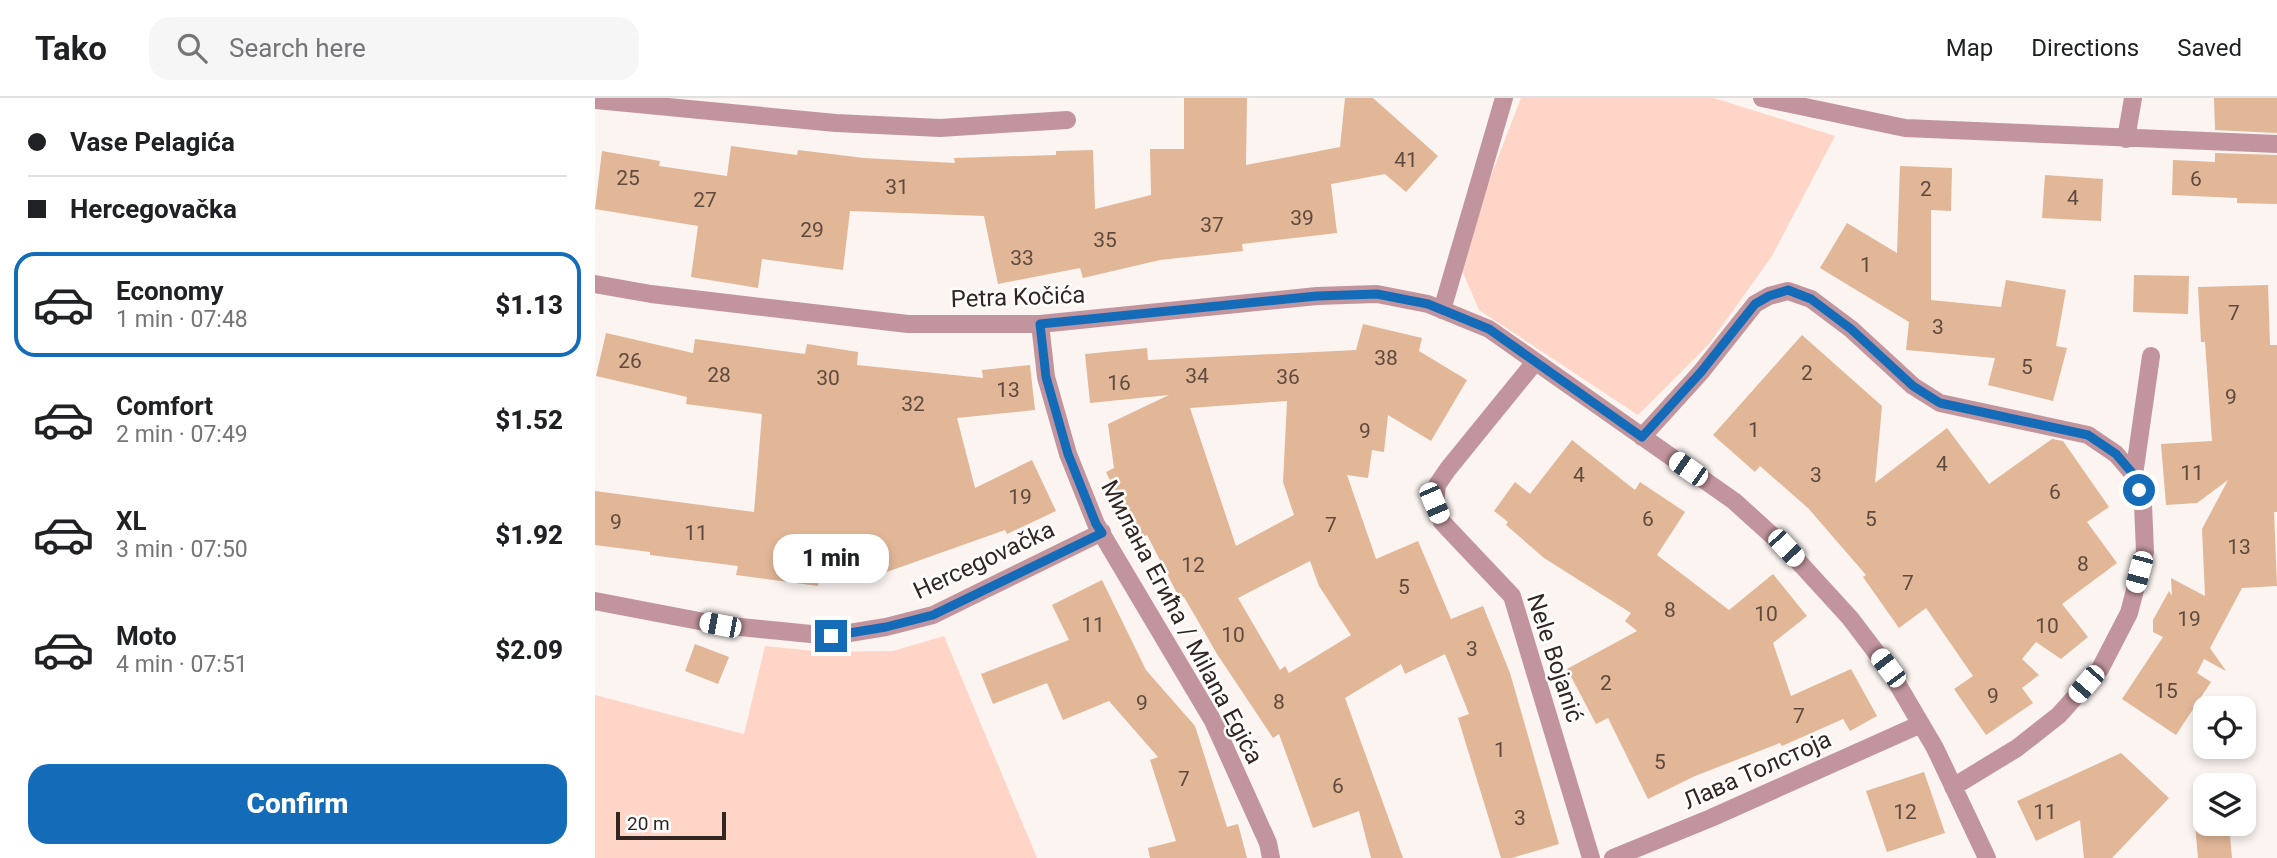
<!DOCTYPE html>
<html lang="en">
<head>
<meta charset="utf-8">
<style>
  body { margin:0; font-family:Roboto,sans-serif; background:#f6f6f6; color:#202124; height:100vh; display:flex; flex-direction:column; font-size:26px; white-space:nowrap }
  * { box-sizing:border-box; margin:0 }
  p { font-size:23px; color:#757577 }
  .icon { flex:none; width:38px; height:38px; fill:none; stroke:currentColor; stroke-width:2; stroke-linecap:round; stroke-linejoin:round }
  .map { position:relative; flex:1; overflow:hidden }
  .side { display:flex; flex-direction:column; background:#fff; width:595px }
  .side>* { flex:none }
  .top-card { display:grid; align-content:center; height:154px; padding:0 28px; background:#fff }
  .fabs { position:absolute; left:1598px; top:598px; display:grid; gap:14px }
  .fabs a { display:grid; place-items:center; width:63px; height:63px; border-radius:14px; background:#fff; box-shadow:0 4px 10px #0003; font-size:35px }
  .scale { position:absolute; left:21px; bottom:18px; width:110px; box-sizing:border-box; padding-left:7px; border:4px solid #332520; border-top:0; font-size:19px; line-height:24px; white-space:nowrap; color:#332520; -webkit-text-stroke:5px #fff; paint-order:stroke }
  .end { position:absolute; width:32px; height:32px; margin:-16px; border:9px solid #146cb9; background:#fff; box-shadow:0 0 0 4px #fff }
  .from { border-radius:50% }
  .bubble { position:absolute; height:49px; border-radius:21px; background:#fff; box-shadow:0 4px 10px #0003; font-size:23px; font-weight:800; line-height:49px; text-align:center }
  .car { position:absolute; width:21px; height:42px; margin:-21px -10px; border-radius:9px; box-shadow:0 0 5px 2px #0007; background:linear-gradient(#fff 24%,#345 0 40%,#fff 0 76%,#345 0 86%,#fff 0) }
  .top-card b { display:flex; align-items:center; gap:24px; height:66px; font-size:26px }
  .top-card b+b { border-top:2px solid #e0e0e0 }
  .top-card i { width:18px; height:18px; background:#202124 }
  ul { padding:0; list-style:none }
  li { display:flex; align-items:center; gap:21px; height:105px; margin:0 14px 10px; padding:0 14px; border:4px solid transparent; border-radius:21px }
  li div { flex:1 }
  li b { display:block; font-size:26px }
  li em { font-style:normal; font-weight:800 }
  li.selected { border-color:#146cb9 }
  li>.icon { width:63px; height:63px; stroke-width:1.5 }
  .action { display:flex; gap:14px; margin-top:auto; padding:14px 28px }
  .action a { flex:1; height:80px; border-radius:21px; background:#146cb9; color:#fff; font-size:28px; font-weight:800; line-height:80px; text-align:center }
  header { display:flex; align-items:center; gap:42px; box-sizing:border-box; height:98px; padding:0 35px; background:#fff; border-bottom:2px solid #e0e0e0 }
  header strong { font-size:33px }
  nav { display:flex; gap:38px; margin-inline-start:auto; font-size:24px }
  .search { width:490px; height:63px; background:#f6f6f6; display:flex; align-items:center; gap:18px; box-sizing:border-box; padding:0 24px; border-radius:21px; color:#757577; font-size:26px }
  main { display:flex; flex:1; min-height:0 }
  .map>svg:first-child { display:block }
</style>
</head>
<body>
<header>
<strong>Tako</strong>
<div class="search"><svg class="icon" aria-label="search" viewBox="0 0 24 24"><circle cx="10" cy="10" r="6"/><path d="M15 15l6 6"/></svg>Search here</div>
<nav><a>Map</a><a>Directions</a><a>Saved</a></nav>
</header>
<main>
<section class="side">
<div class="top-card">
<b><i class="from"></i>Vase Pelagića</b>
<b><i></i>Hercegovačka</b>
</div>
<ul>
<li class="selected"><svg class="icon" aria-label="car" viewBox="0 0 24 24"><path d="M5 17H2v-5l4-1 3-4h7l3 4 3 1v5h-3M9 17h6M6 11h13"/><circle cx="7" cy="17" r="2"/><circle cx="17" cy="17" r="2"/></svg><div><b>Economy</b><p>1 min · 07:48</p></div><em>$1.13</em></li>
<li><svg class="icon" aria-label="car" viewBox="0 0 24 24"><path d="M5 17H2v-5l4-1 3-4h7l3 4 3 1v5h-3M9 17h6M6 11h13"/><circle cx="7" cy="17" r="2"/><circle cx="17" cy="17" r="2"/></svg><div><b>Comfort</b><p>2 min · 07:49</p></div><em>$1.52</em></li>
<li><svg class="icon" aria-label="car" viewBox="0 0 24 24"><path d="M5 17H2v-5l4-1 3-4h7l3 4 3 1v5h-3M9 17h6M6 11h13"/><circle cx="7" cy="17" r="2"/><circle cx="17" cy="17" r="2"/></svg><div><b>XL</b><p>3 min · 07:50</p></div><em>$1.92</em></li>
<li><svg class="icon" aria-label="car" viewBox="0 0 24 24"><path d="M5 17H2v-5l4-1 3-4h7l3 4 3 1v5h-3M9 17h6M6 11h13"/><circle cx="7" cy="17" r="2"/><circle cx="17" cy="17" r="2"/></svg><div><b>Moto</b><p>4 min · 07:51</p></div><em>$2.09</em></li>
</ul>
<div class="action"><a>Confirm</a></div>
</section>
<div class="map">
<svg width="1682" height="760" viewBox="0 0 1682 760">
  <rect width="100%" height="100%" fill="#fbf4f1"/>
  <path fill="#ffd5c7" d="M926,0H1119L1240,38L1177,158L1114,246L1043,317L884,212L863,163Z
    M349,538L442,760H0V597L149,636L170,548L230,554L298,553Z"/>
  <path fill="#e1b798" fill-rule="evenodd" d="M589,0H652L651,67L745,49L750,0H778L843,58L811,94L790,76L736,86L742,135L647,146L648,153L565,162L488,180L485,170L403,186L389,118L255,113L248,172L167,161L163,190L96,179L103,128L0,111L7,53L65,63L64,68L132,78L136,48L202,57L203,52L269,60L360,65L359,60L461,57V53L498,52L500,111L556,97L555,51H589Z
    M1619,0H1682V35L1620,32Z
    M1620,55L1682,57V106L1642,105V100L1577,97L1578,62L1620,64Z
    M1305,68L1357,70L1356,113L1336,112V202L1406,209L1411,182L1471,192L1461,248L1472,250L1458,303L1393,287L1400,260L1311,252L1314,224L1225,170L1252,125L1302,155Z
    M1450,77L1508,81L1506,123L1447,120Z
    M1539,177L1594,178L1593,216L1538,214Z
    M1673,187L1675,247H1682V414H1679L1682,488L1647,490L1615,550L1631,573L1609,561L1602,575L1616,584L1581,637L1527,601L1568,539L1558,534V522L1574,493L1577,498L1576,480L1610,498L1607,431L1633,382L1602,405L1571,407L1566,346L1617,343L1610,244H1606L1603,189Z
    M768,226L827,240L824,253L872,282L836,343L793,317L789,354L777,352L773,380L752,377L781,461L823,443L856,521L888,508L915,575L964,746L917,760H906L863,620L874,616L850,556L810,576L806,566L750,600L808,760H776L764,713L718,730L684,636L678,640L622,556L589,499L585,501L552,437L543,441L511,374L519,370L513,326L574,297L495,305L490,256L552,250L553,262L761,252ZM692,303L688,384L699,417L641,448L595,310ZM715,463L724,488L756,537L694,575L690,568L685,572L643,500Z
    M11,235L98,255L100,241L210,256L212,246L263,254L262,267L388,280L387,272L435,267L440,312L362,320L380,390L437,362L461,413L412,436L410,432L286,476L226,469L223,488L141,477L143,468L55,457V454L0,447V393L159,414L167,316L91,306L92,299L1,278Z
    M1207,237L1287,308L1280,385L1352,330L1394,386L1457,341L1468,343L1514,409L1492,424L1522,465L1467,506L1493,539L1466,561L1441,544L1427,561L1444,577L1427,590L1438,605L1391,637L1359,591L1378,578L1331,510L1304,530L1268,479L1271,477L1213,410L1165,368L1160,374L1118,337Z
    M977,342L1040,392L1045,384L1090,414L1062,457L1134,512L1178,476L1212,518L1178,545L1196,598L1256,571L1282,618L1255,633L1248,621L1187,648L1185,645L1100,678L1053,701L1013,620L1001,626L972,571L1042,533L1030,523L1036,515L949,460L911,427L913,424L899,413L920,384L935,396Z
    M507,482L551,572L600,628L632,729L643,726L652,760H555L553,750L581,743L555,662L563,659L514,603L468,622L452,585L398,606L386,576L474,542L457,507Z
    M100,546L134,559L123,586L90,573Z
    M1526,655L1574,700L1517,760H1489L1485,722L1441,743L1422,703Z
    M1329,674L1350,735L1292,754L1271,693Z
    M1600,726H1634L1637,760H1603Z"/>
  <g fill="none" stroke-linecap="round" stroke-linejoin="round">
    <path stroke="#c2959e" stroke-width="18" d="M1167,0L1310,30L1682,46
      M0,2L241,25L345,30L472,22
      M1531,41L1538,0
      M0,186L56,196L313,226H445L722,198L782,196L833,206L894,231L1139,403L1191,450L1255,520L1293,570L1340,650L1392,760
      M847,212L909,0
      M445,226L451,279L473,356L501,426L618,623L673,745L676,760
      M940,264L853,371L842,387L840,405L847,424L917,498L996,760
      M1047,339L1106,274L1160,206L1174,198L1193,193L1216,201L1256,231L1318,288L1345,305L1493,337L1521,356L1539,377L1548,406L1550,454L1534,515L1505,571L1464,617L1422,650L1358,689
      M1539,377L1556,258
      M0,503L125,527L236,538L291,529L338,517L507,434
      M1018,760L1116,720L1326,626"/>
  </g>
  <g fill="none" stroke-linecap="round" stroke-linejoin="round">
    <path stroke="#146cb9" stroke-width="9" d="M236,538L291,529L338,517L507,435L501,426L473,356L451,279L445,226L722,198L782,196L833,206L894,231L1047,339L1106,274L1160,206L1174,198L1193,192L1216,201L1256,231L1318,288L1345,305L1493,337L1521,356L1539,377L1544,392"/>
  </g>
  <g text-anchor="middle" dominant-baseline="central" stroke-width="5" stroke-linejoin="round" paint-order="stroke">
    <g font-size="21" fill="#5e4a3e">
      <text x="811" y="62">41</text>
      <text x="33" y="80">25</text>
      <text x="1601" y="81">6</text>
      <text x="302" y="89">31</text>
      <text x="1331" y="91">2</text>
      <text x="1478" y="100">4</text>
      <text x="110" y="102">27</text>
      <text x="707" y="120">39</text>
      <text x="617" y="127">37</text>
      <text x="217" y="132">29</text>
      <text x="510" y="142">35</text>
      <text x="427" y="160">33</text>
      <text x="1271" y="167">1</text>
      <text x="1639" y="215">7</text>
      <text x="1343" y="229">3</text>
      <text x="791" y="260">38</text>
      <text x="35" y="263">26</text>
      <text x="1432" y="269">5</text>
      <text x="1212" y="275">2</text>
      <text x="124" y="277">28</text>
      <text x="602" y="278">34</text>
      <text x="693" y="279">36</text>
      <text x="233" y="280">30</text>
      <text x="524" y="285">16</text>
      <text x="413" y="292">13</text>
      <text x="1636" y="299">9</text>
      <text x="318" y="306">32</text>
      <text x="1159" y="332">1</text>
      <text x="770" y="333">9</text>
      <text x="1347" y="366">4</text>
      <text x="1597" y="375">11</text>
      <text x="984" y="377">4</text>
      <text x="1221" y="377">3</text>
      <text x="1460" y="394">6</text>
      <text x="425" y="399">19</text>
      <text x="1053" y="421">6</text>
      <text x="1276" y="421">5</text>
      <text x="21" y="424">9</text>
      <text x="736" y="427">7</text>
      <text x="101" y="435">11</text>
      <text x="1644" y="449">13</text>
      <text x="1488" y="466">8</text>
      <text x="598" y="467">12</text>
      <text x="1313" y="485">7</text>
      <text x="809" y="489">5</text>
      <text x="1075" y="512">8</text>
      <text x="1171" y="516">10</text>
      <text x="1594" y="521">19</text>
      <text x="498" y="527">11</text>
      <text x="1452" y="528">10</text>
      <text x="638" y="537">10</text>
      <text x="877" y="551">3</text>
      <text x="1011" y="585">2</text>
      <text x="1571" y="593">15</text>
      <text x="1398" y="598">9</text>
      <text x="684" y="604">8</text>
      <text x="547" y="605">9</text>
      <text x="1204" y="618">7</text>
      <text x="905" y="652">1</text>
      <text x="1065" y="664">5</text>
      <text x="589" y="681">7</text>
      <text x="743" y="688">6</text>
      <text x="1310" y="714">12</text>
      <text x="1450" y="714">11</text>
      <text x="925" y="720">3</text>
    </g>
    <g font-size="24" fill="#332520" stroke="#fff">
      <text transform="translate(423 199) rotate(-2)">Petra Kočića</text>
      <text transform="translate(389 462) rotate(-25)">Hercegovačka</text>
      <text transform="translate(587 524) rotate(62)">Милана Егића / Milana Egića</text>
      <text transform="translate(960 560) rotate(72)">Nele Bojanić</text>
      <text transform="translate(1162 672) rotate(-24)">Лава Толстоја</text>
    </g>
  </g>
</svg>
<div class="fabs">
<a><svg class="icon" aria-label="locate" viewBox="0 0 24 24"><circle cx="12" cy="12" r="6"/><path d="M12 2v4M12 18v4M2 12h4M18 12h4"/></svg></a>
<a><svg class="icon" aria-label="layers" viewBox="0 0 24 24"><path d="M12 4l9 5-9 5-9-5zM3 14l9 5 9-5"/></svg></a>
</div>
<div class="scale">20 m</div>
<i class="end from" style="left:1544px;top:392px"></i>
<i class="end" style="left:236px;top:538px"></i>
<div class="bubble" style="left:178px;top:436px;width:116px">1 min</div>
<i class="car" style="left:1093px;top:371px;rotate:305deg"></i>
<i class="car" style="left:839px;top:405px;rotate:157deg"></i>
<i class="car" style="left:1191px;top:450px;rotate:137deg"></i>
<i class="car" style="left:1544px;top:474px;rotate:195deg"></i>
<i class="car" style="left:125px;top:527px;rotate:281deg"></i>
<i class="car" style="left:1293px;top:570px;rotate:323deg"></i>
<i class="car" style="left:1491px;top:586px;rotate:221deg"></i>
</div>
</main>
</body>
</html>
